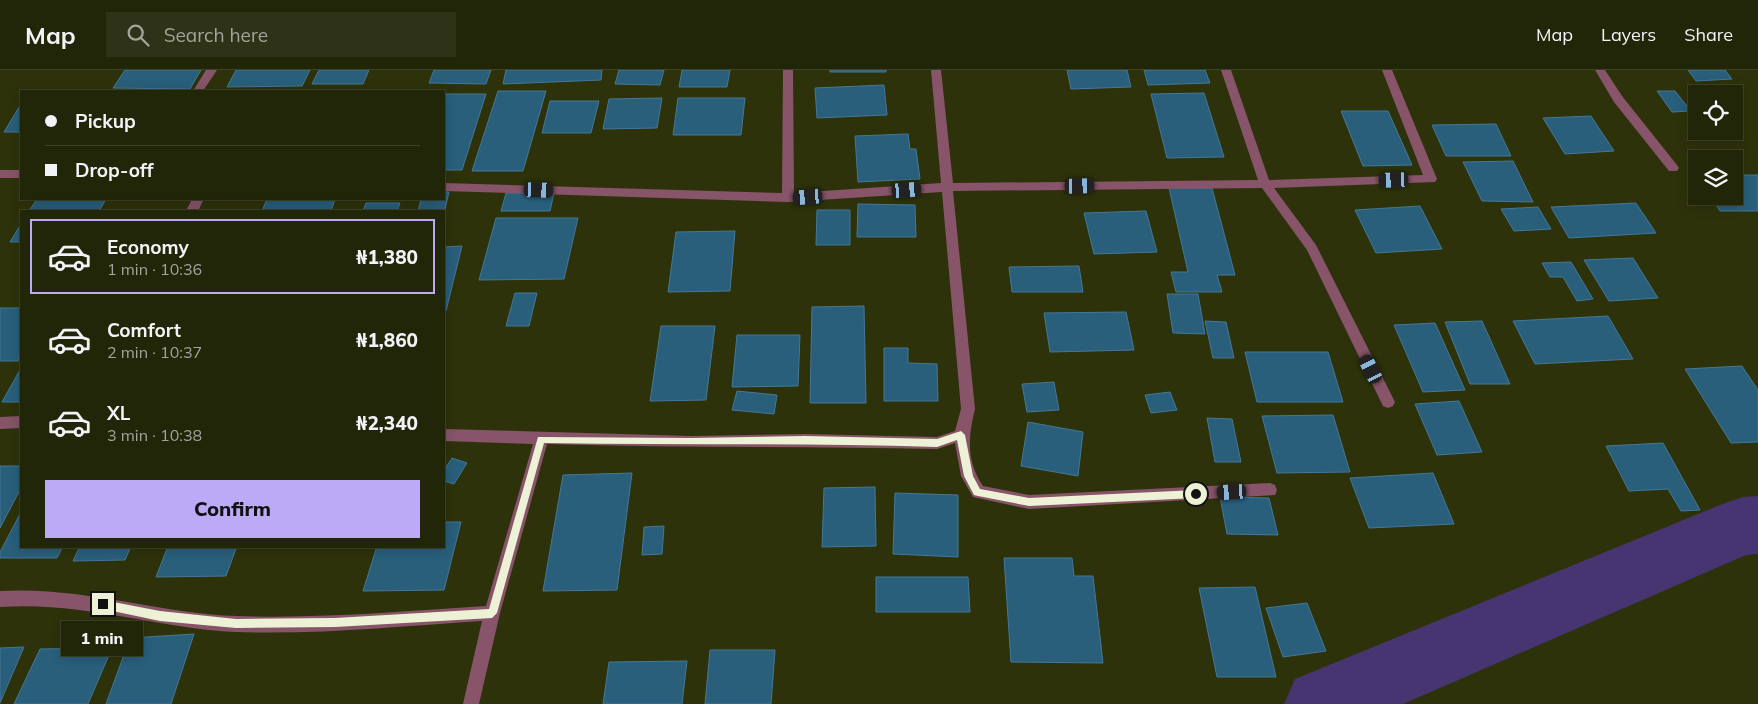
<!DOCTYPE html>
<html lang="en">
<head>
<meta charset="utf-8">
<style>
  body { margin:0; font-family:Mulish,sans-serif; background:#2e3216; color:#f1f3f6; height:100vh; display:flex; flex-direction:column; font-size:19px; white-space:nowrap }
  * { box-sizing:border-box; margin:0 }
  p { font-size:16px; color:#a2a59c }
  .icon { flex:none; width:28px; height:28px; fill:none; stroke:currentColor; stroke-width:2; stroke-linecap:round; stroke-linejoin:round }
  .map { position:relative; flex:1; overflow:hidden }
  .panel { position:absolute; left:20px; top:140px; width:425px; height:338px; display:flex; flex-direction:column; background:#222608; border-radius:0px; box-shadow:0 2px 12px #0003,0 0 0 1px #3f4329 }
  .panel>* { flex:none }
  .top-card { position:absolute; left:20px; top:20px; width:425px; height:110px; border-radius:0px; box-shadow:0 2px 12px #0003,0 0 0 1px #3f4329; display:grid; align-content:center; height:110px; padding:0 25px; background:#222608 }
  .buttons { position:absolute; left:1688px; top:15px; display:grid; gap:10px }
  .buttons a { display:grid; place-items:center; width:55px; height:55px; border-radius:0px; background:#222608; box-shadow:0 2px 12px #0003,0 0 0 1px #3f4329; font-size:25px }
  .end { position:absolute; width:22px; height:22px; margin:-11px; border:6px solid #edf2d6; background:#111; box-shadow:0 0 0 2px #111 }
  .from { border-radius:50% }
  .bubble { position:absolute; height:35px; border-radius:0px; background:#222608; box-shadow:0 2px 12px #0003,0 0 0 1px #3f4329; font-size:16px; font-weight:800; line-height:35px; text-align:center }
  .car { position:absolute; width:15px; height:30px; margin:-15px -8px; border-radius:6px; box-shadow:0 0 4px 1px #0007; background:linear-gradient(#222 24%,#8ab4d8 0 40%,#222 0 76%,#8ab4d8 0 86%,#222 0) }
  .top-card b { display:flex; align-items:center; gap:18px; height:48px; font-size:19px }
  .top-card b+b { border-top:1px solid #3f4329 }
  .top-card i { width:12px; height:12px; background:#f1f3f6 }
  ul { padding:9px 0 0; list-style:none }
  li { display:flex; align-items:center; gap:15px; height:75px; margin:0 10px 8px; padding:0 15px; border:2px solid transparent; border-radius:0px }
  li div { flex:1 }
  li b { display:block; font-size:19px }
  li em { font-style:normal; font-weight:800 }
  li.current { border-color:#bcaaf6 }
  li>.icon { width:45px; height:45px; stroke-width:1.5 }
  .action { display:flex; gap:10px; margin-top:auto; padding:10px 25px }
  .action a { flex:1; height:58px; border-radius:0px; background:#bcaaf6; color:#111; font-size:20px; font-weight:800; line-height:58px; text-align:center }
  header { display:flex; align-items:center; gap:30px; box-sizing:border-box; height:70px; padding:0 25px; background:#222608; border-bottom:1px solid #3f4329 }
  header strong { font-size:24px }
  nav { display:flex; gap:28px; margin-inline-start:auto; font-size:18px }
  .search { width:350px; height:45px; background:#2e3216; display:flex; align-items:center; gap:12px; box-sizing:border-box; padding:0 18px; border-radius:0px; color:#a2a59c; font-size:19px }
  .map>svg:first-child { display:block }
</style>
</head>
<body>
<header>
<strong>Map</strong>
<div class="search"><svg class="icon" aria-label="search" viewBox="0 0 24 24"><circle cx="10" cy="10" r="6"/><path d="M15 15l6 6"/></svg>Search here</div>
<nav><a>Map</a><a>Layers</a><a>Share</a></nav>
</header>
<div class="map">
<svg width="1758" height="634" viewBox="0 0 1758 634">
  <rect width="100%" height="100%" fill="#2e320b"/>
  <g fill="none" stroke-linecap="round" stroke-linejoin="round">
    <path fill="#473572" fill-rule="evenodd" d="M1758,426V484L1746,485L1403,634H1284L1295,609L1720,435L1743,427Z"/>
  </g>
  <path fill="#295f7b" stroke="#437996" d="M125,0H201L190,19L113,18Z
    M236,0H310L302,16L227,17Z
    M319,0H369L363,14H312Z
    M434,0H491L486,14L429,13Z
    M506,0H602L601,10L503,14Z
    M619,0H664L660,15L615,14Z
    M682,0H730L727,17H679Z
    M830,0H886V2H830Z
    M1067,0H1127L1131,17L1071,19Z
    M1144,0H1205L1210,13L1148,15Z
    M1688,0H1725L1732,9L1696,11Z
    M884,15L887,45L817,48L815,18Z
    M498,21H546L523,101H472Z
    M1657,21H1675L1691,41L1672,42Z
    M1204,23L1224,87L1167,88L1151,24Z
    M444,24H486L462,100H444Z
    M662,28L657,58L603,59L609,29Z
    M678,28H745L741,65H673Z
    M550,31H599L591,63H542Z
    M21,34V62H4Z
    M1341,41H1388L1412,95L1363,96Z
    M1591,46L1614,81L1565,84L1543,48Z
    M1496,54L1511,86H1446L1432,55Z
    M908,64L910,79H916L920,109L858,112L855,66Z
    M1513,91L1533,132L1482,131L1463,92Z
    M1734,105H1758V141H1720L1711,126H1734Z
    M1169,118H1212L1235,205H1217L1222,222H1176L1171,202H1188Z
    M444,122H449L444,143L418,141L421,129H444Z
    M506,123H554L550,141H501Z
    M37,129H106L99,141H29Z
    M267,129H335L331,141H262Z
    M366,133H400L397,141H363Z
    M1636,133L1656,163L1569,168L1551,137Z
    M858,134L915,135L916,167H857Z
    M1420,136L1442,179L1376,183L1355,140Z
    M1538,137L1551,159L1514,161L1501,139Z
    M817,140H850V175H816Z
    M1146,141L1157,182L1094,184L1084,143Z
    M496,148H578L564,209L479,210Z
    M21,154V172H10Z
    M735,161L730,221L668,222L676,162Z
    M462,176L446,241H444V177Z
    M1633,188L1658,228L1609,231L1584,190Z
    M1571,192L1593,229L1577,231L1563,207H1550L1542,193Z
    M1079,196L1083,222H1012L1009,197Z
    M515,223H537L529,256H506Z
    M1167,224H1198L1205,264L1173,263Z
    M864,236L866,333H810L812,237Z
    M0,238H21V284L18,291H0Z
    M1126,242L1134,280L1050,282L1044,243Z
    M1608,246L1633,289L1535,294L1513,251Z
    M1205,251L1226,252L1234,288H1213Z
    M1482,251L1510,314H1470L1445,252Z
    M1435,253L1465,320L1423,322L1394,255Z
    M661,256H715L706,330L650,331Z
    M737,265H800L798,316L732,317Z
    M884,278H908V293L937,294L938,331H884Z
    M1245,282H1328L1343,332H1257Z
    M1742,296L1758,320V372L1731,373L1685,299Z
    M21,298V332H2Z
    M1054,312L1059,340L1027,342L1022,314Z
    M737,321L777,325L774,344L732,340Z
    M1170,322L1177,340L1151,343L1145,325Z
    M1459,331L1482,382L1437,385L1415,334Z
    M1333,345L1350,402L1277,403L1262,346Z
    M1207,348L1232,349L1241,392H1215Z
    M1028,352L1083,362L1078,406L1021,396Z
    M1663,373L1700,440L1681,441L1668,419L1629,421L1606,376Z
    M452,388L467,393L454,414L444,411V400Z
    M0,396H21V418L0,458Z
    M632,403L617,520L543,521L563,405Z
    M1433,403L1454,454L1369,458L1350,408Z
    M875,417L876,476L822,477L824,418Z
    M895,423L958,425V487L893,484Z
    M1220,427L1269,428L1278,465L1227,464Z
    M21,442V476H63L57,488H0V482Z
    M444,452H461L444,520L363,521L377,476H444Z
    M664,456L662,484L642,485L644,457Z
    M80,476H131L125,490L73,491Z
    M168,476H237L226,506L156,507Z
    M1004,488H1072L1074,506H1093L1103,593L1011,592Z
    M876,507H968L970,542H876Z
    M1255,517L1276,607H1217L1199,518Z
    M1307,533L1326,581L1283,587L1266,538Z
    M194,564L171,634H106L130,568Z
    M24,577L0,633V578Z
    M112,578L88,634H14L40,579Z
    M710,580H775L771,634H705Z
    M687,591L682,634H603L609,592Z"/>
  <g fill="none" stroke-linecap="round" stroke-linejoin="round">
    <path fill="#875469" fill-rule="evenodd" d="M206,0H217L203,21H193Z
      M783,0H793L794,123L941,113L931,0H941L953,113L1258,110L1221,0H1231L1269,110L1423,105L1382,0H1392L1437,109L1435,112L1274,118L1316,175L1395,332L1393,336L1388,338L1383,336L1307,180L1262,118L953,121L975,339C968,367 966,391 983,416L1029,425L1270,413L1275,415L1277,420L1275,425L1029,439L973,427L961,406L955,373L937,379C807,376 677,378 547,374L500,543L479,634H463L482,551C401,556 318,565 236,562C156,558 81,531 0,537V521C82,516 156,543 237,546C320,549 403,541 486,536L533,374L444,371V359L692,366L805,364L937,367L955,361L961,339L942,122L788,132L444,121V113L782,123Z
      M1595,0H1605L1622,26L1677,95L1679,98L1677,101H1669L1614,32Z
      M0,100H21V108H0Z
      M192,129H204L198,141H186Z
      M21,346V358L0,359V347Z"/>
  </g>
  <path fill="#edf2d6" d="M961,361L965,365L973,406L980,419L1029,428L1196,420L1200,424L1196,428L1029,436L978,426L974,425L964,406L957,370L937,377C806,373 675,375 544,373L497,543L492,548L335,557L236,558L160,551L103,539L98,534L103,530L160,541L236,549L335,548L489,539L538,367L692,368L805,366L937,369Z"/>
</svg>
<div class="buttons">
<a><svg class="icon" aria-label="locate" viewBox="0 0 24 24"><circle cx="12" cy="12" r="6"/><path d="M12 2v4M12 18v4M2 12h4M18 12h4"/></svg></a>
<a><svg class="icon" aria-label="layers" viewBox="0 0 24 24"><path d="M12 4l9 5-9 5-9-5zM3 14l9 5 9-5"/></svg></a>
</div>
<i class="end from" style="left:1196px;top:424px"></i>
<i class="end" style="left:103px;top:534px"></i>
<div class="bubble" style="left:61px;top:551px;width:82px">1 min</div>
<i class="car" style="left:1394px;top:110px;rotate:268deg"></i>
<i class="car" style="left:1080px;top:116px;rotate:89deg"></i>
<i class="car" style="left:539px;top:120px;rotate:92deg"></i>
<i class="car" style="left:907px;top:120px;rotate:86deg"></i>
<i class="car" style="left:808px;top:127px;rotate:266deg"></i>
<i class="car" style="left:1371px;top:299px;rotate:333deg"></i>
<i class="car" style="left:1232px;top:422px;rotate:267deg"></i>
<div class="top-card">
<b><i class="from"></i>Pickup</b>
<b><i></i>Drop-off</b>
</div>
<section class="panel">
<ul>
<li class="current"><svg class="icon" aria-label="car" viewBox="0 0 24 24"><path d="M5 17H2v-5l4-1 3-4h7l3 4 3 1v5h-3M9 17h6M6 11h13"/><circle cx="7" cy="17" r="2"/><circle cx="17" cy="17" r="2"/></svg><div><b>Economy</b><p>1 min · 10:36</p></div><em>₦1,380</em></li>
<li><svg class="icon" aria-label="car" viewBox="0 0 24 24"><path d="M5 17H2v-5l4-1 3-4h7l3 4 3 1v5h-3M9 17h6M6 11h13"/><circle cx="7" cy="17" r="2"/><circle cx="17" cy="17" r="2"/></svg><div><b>Comfort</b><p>2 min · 10:37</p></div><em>₦1,860</em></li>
<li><svg class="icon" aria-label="car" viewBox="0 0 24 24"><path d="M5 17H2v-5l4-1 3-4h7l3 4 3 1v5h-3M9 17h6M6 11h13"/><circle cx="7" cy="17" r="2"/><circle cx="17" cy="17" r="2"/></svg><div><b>XL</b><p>3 min · 10:38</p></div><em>₦2,340</em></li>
</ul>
<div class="action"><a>Confirm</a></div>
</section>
</div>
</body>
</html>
